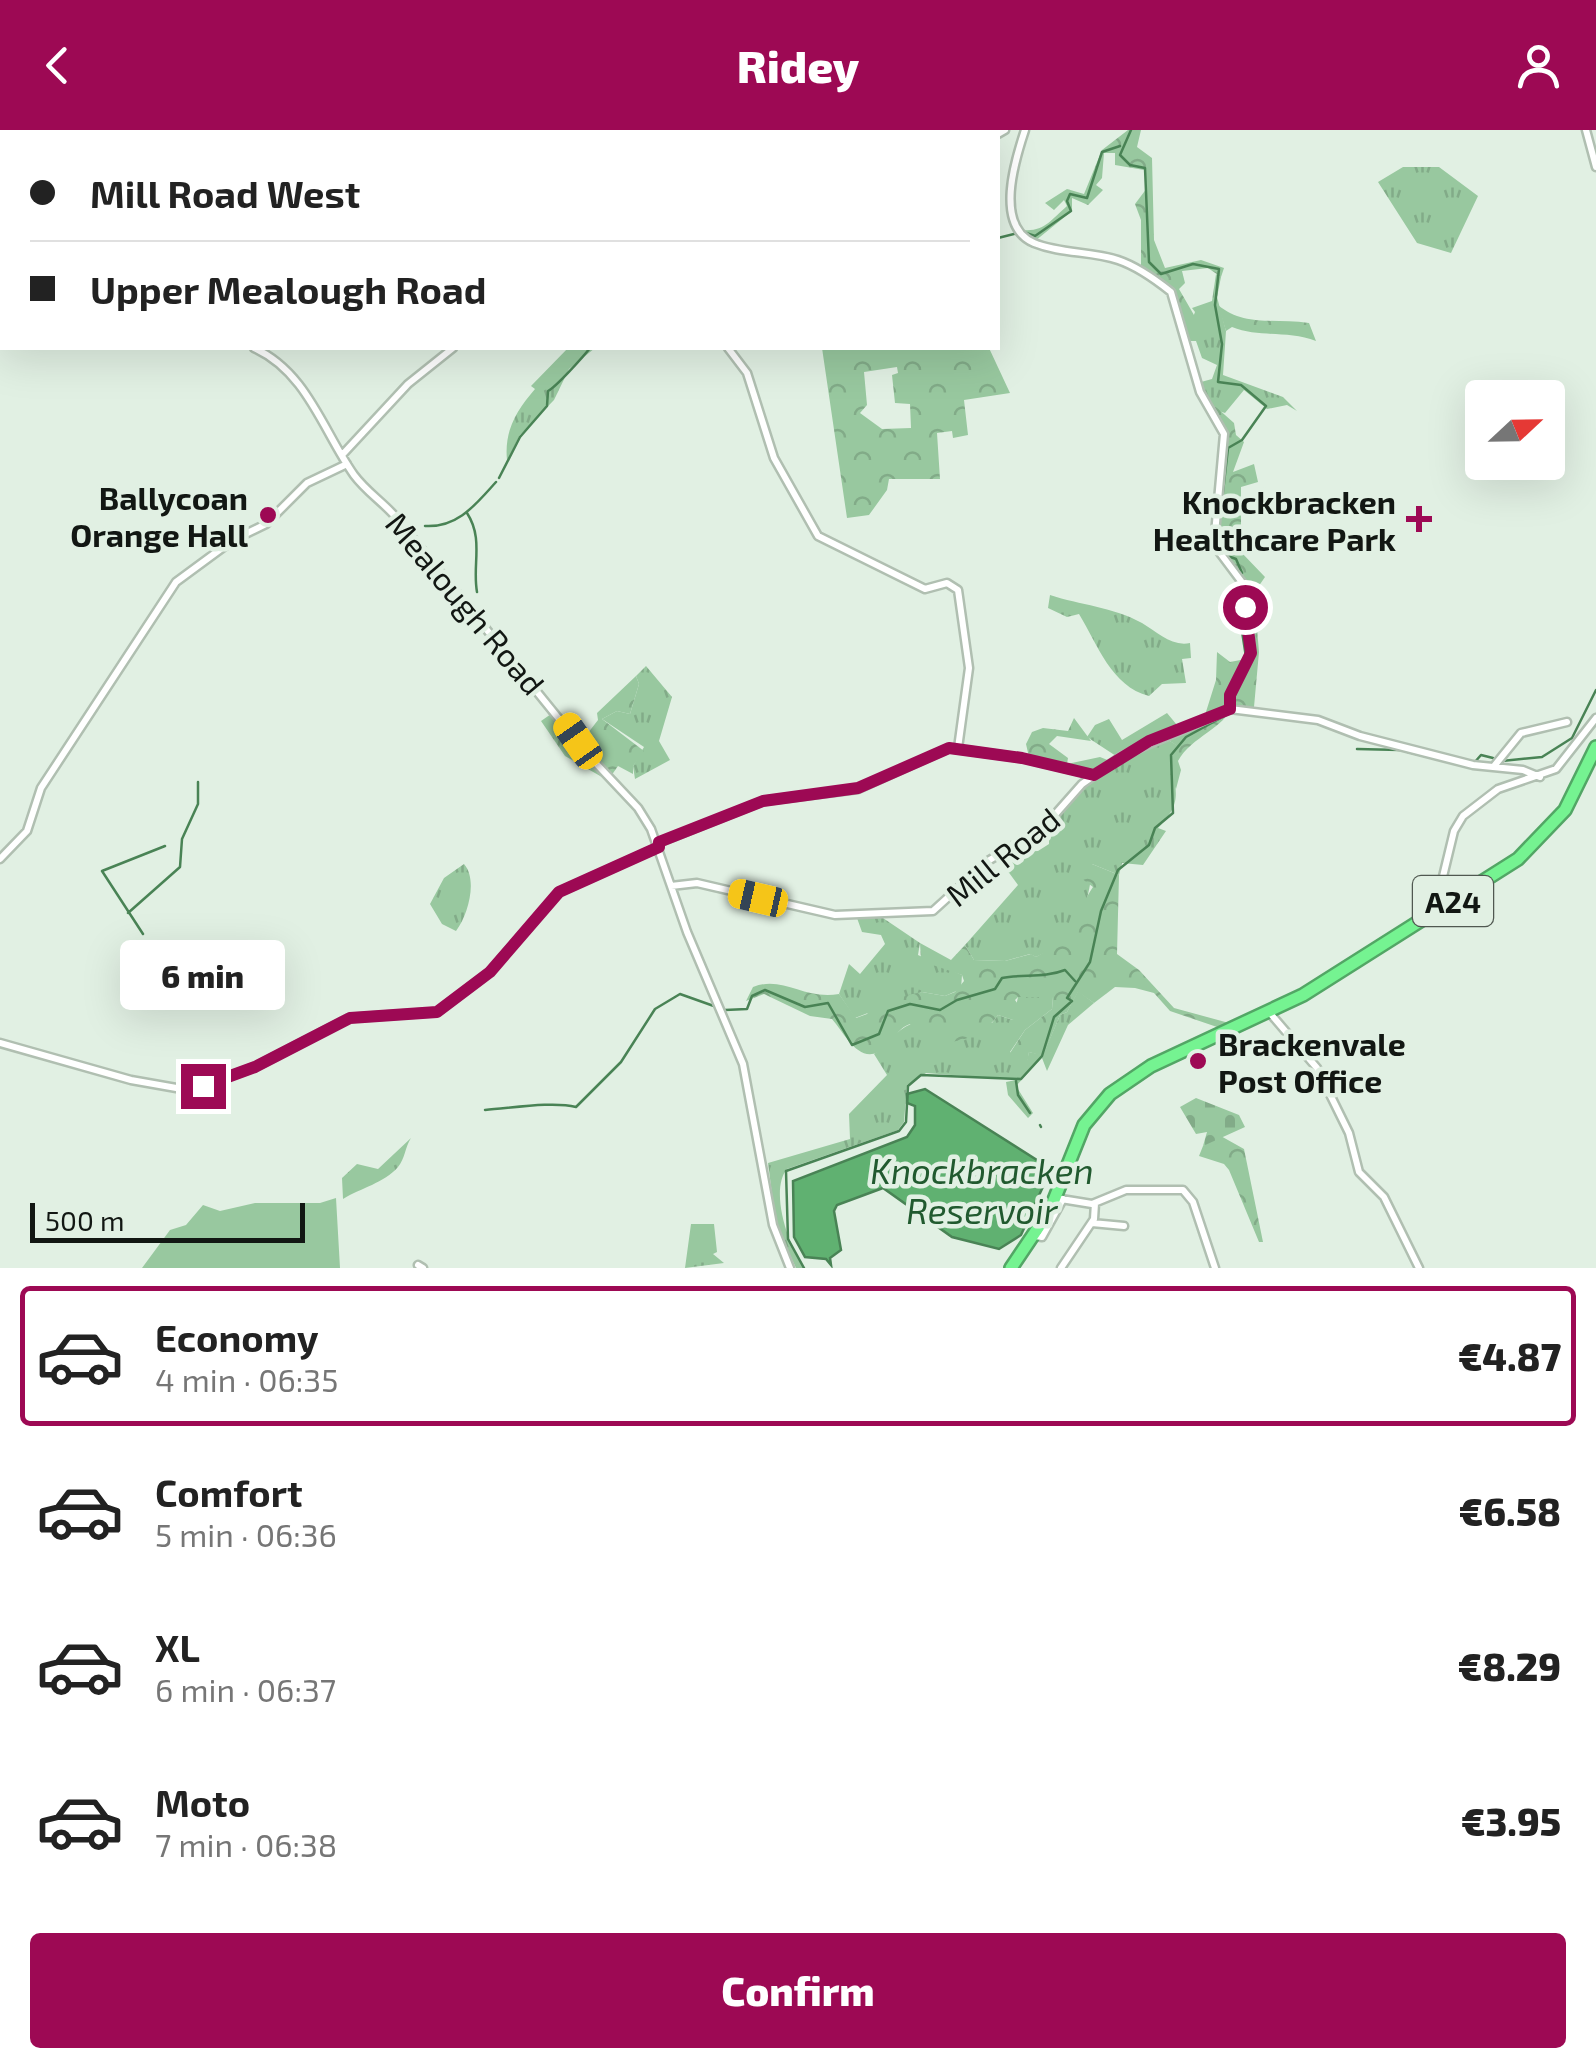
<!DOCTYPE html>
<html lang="en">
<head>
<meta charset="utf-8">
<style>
  body { margin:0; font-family:"Exo 2",sans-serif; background:#f2f2f2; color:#222; height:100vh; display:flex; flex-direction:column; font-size:38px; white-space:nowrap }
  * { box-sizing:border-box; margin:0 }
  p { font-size:32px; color:#767676 }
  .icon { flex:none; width:55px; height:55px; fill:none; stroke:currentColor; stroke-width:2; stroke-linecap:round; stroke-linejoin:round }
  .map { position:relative; height:1138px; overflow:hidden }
  .details { display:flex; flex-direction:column; background:#fff; flex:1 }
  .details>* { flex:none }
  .guide { position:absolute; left:0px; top:0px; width:1000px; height:220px; box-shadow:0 10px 40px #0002; display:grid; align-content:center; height:220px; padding:0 30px; background:#fff }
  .needle { width:65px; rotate:68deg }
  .tools { position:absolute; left:1465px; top:250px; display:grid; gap:20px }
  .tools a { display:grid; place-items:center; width:100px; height:100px; border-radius:10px; background:#fff; box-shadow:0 10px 40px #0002; font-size:50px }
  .scale { position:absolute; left:30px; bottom:25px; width:275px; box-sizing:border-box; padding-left:10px; border:5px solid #121713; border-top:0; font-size:28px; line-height:35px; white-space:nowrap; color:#121713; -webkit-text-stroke:8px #e1f0e3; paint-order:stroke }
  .end { position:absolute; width:45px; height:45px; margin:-22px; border:12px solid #9d0954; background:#fff; box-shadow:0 0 0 5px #fff }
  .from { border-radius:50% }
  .bubble { position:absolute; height:70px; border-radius:10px; background:#fff; box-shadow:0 10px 40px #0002; font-size:32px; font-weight:800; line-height:70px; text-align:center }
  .car { position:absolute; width:30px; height:60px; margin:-30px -15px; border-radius:12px; box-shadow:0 0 8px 2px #0007; background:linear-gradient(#f5c518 24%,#345 0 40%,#f5c518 0 76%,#345 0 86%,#f5c518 0) }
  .guide b { display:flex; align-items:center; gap:35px; height:95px; font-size:38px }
  .guide b+b { border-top:2px solid #e0e0e0 }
  .guide i { width:25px; height:25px; background:#222 }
  ul { padding:18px 0 0; list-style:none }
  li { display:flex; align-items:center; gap:30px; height:140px; margin:0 20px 15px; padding:0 10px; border:5px solid transparent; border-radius:10px }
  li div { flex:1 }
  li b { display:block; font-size:38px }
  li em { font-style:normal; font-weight:800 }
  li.active { border-color:#9d0954 }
  li>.icon { width:90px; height:90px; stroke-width:1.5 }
  .primary-button { display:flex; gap:20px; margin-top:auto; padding:20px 30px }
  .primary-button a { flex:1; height:115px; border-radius:10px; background:#9d0954; color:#fff; font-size:40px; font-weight:800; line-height:115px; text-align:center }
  header { display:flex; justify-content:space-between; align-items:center; height:130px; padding:0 30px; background:#9d0954; color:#fff; font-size:45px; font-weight:800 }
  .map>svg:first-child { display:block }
</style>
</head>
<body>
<header><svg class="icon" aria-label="back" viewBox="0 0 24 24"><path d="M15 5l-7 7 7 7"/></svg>Ridey<svg class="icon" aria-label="person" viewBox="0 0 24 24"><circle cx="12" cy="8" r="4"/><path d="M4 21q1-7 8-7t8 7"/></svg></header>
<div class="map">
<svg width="1596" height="1138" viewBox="0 0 1596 1138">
  <defs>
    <pattern id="grass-tufts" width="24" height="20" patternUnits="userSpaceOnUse" patternTransform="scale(2.5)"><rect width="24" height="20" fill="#98c89f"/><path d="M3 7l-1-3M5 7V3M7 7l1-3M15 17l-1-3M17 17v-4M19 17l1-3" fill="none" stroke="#82ab88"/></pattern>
    <pattern id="forest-crowns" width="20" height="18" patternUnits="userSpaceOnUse" patternTransform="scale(2.5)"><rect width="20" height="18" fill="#98c89f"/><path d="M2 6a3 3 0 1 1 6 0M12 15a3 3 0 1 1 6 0" fill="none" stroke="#82ab88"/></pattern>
    <pattern id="cemetery-stones" width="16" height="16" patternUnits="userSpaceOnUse" patternTransform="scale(2.5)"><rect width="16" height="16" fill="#98c89f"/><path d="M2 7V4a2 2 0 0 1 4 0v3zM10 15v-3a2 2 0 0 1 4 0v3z" fill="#82ab88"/></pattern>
  </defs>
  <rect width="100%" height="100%" fill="#e1f0e3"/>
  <path fill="url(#grass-tufts)" d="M1403,37H1439L1478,66L1451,123L1417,113L1378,52Z
    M1216,144L1221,147L1217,167L1226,201L1223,245L1283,267L1297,281L1287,275L1267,279L1244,260L1225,283L1210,278L1201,252L1212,249L1217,235L1202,228L1196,211H1184L1195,182L1192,178L1212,171Z
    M568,218H595L569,239L554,270L520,305L507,330C504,300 517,280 535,259L531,256Z
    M1050,465C1080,475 1113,477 1142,493C1157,502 1172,517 1190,513L1191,528L1182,529L1186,553L1162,554L1149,566C1111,556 1098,515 1079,484L1067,487L1048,478Z
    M646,536L672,567L659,611L670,630L635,649L633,636L644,617L602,589L617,581L630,584L639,554L636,546Z
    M554,582L609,651L565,626L541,591Z
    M1167,583L1177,595L1116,626L1087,607L1095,595L1109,589L1122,610Z
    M1163,607L1180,617C1165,660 1191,664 1158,698L1166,701L1143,735L1122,733L1119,745L1092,734C1093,750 1082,796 1071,808C1063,816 1046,822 1036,827L1030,824L1005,831L974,830L965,815L1018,755L1007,740L1015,722L1038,721L1049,714V698L1087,655Z
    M464,734C478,750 468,785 456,801L442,794L430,774L444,748Z
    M857,788H883L920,813L918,825L962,845L961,859L945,866L922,862L855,888L839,864L849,834L860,844L885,814L881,805L862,802Z
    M1078,861L1094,873L1068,895L1047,941L1042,928L1016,956L1033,983L1028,988L1008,965L1006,952L1016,950L926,943L907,955L904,992L898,1000L787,1039C769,1061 789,1118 805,1138H796L776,1095L768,1033L850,1009L849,984L887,945L874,924C889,915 895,900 911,894L992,893L998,885L1013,890L1018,867H1053L1052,879L1025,900L1010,922L1026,935L1029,922L1043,925L1060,885L1067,882Z
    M411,1008C405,1017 405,1029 398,1037C384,1053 361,1058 343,1069L342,1048L357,1034L378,1039Z
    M691,1094H714L717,1122L713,1124L724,1133L685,1138Z"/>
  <path fill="url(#forest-crowns)" fill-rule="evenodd" d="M1128,0H1141L1137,17L1152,28L1154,110L1165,138L1201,130L1224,138L1221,147L1208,138L1182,141L1185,153L1179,159L1198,192L1192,206L1184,211L1177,171L1141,138V90L1135,74L1147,58L1144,40L1115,35V23H1104L1102,48L1096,55L1103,60L1088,75L1072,68V81L1035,111L1023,100C1044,102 1051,90 1067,76L1064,70L1054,80L1045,73L1067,59L1084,64L1102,20Z
    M1218,175C1244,197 1275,188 1309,193L1316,211C1288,200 1259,208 1232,197L1226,201Z
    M822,218H989L1010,263L964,270L968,305L953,308L952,301L937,303L940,349H889L887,360L869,385L847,388ZM897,237L898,243L892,245L895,273L910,274L911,298L882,299L860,283L867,275L864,242Z
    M1216,277L1234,293L1236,305L1244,312L1233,342L1254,334L1258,352L1241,357V422L1265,447L1254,463L1259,522L1254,577H1231C1226,597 1191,607 1178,631L1181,640L1176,659L1170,646L1179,617L1159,604L1205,585L1216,550L1217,522L1230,532L1251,528L1248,462L1214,414L1226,305L1210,278Z
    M636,546L639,554L630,584L617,581L602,589L644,621L633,636V644L618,636L611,646L581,612L598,590L597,583Z
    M1074,588L1091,611L1057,606L1049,614L1068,628L1067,634L1100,627L1110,631L1096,642L1029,627L1026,614L1032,602L1043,598L1068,601Z
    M1092,734L1119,745L1117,824L1139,840L1174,878L1229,893L1220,898L1170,881L1154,863L1135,858L1115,857L1094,873L1078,862L1067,882L1060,885L1043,926L1029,922L1027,935L1013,946L1021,932L1010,923L1025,900L1052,879L1053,867H1018L1015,870L1023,881L1021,887L1013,890L998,885C979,913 932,924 910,894C897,899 897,907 887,916C861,940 846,905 832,889L810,886L764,864L746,871L753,857C783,845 803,870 839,864L856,888L867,884L875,872L922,862L945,866L955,862L964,851L962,845L921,831L920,813L951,830L965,815L974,830L1005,831L1031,824L1036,827C1091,797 1065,799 1093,757L1077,745L1078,739Z
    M1219,1005L1244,1019L1263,1112H1259L1229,1040L1224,1034L1199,1026L1203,1016Z"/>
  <path fill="url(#cemetery-stones)" d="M1196,968L1239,985L1245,997L1203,1016L1207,1002L1196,1004L1180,977Z"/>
  <path fill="#98c89f" d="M336,1068L340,1138H142L170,1100L186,1095L203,1075L220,1081L255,1073H320Z"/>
  <path fill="#60b171" stroke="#498355" stroke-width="2.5" d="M925,959L1051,1039L1021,1105L999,1119L952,1107L883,1058L837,1075L834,1081L841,1120L830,1128L831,1135L826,1129L805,1127L794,1107L793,1051L907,1007L915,995V976L907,973V964Z"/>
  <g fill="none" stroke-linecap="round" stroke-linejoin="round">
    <path stroke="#498355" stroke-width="2.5" d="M1131,0L1120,25L1130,35L1145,38L1149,132L1161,144L1193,134L1219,139L1215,175L1222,214L1218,252L1241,255L1266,276L1242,310L1228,318L1220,388
      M1026,103L1035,106L1071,81L1067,71L1070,64L1087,68L1102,22L1120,16
      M998,108L1018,103
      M499,348L520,307L547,276L548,261C556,257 583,227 590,218
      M467,383C484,409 472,435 477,462
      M425,396C458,398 476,374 496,352
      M1225,425L1236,429L1242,443
      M1242,459L1239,482L1246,527
      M1227,576L1236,547
      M1357,619L1400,620
      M1408,622L1444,631
      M1502,631L1542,627L1572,608L1596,560
      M1474,633L1481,625L1493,628
      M128,783L180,737L182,709L198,674V652
      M143,804L102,741L165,716
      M1016,951L1018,965L1030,983
      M485,980C513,978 553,971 576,977L621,932L655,879L680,864L725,880L747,879L752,866L765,860L805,877L828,873L852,915L879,904L888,881L910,874L940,880L957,870L995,859L1002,848C1023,844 1045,848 1065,840L1075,851
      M1040,995L1041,997
      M804,1138L788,1109L786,1041L899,1001L906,992L908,956L921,945L1021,949L1042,926L1054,887L1072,871L1067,868L1090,832L1101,781L1118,740L1149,715L1155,698L1173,683L1171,625L1186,607L1228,584"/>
    <defs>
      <path id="minor" d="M52,0L53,2
        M306,0L309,2
        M1025,0C1015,30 994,96 1034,113C1061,124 1091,121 1118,130C1136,136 1156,150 1171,162L1200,262L1224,304L1214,415L1247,459L1251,523L1230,565V579
        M1586,0L1596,37
        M998,4L1005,0
        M254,218C307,242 323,301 354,345C365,360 381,371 393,384L589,626L638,678L651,699L687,802L743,934L773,1095L790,1138
        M728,218L747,243L774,328L818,406L925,459L947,453L958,460L969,538L958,618
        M343,324L408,254L453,218
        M1495,635L1521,603L1567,592
        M658,713L763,671L858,659L949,618L1022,628L1094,645
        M0,729L27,701L41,658L176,452L233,410L266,394L307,353L347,334
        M671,756L697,753L835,785L933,781L988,731L1044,697L1082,654L1122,626L1230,579L1318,590L1360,606L1473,635L1523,640L1540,647
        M1444,775L1439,763L1454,701L1463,686L1498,659L1556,639L1596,588
        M1269,882L1317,938L1349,1003L1359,1042L1384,1067L1419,1138
        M0,913L131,950L182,959L203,956L255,937L349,888L437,882L490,842L559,762L659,717
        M1055,1068L1092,1074L1126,1060H1183L1193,1072L1215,1138
        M1092,1093L1124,1096
        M1035,1106L1042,1107L1063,1069
        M418,1135L423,1138
        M1061,1138L1094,1089L1095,1073"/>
      <path id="highway" d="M1011,1138L1050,1080L1084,995L1110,964L1151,936L1303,865L1518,729L1565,680L1596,617"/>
    </defs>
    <use href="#minor" stroke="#b0bfb1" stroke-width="11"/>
    <use href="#highway" stroke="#52a665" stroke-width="16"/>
    <use href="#minor" stroke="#fff" stroke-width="6"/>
    <use href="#highway" stroke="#75f391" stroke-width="11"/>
  </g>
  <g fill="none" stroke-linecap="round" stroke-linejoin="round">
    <path stroke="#9d0954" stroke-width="12" d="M203,956L255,937L350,888L437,882L490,842L559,762L659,717V712L763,671L858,658L949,618L1022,628L1094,645L1149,611L1230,579V565L1251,523L1245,477"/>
  </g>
  <g fill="#9d0954" stroke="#e1f0e3" stroke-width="4">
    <circle cx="268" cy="385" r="10"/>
    <path d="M1414 374h10v10h10v10h-10v10h-10v-10h-10v-10h10z"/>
    <circle cx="1198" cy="931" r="10"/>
  </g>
  <g text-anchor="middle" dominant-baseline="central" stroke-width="9" stroke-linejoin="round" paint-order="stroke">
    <rect fill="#e1f0e3" stroke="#505851" stroke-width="2.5" x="1413" y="746" width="80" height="50" rx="8"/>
    <g font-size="30" font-weight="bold" fill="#121713">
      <text x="1453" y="771">A24</text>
    </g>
    <g font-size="32" font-weight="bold" fill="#121713" stroke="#e1f0e3" text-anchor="end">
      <text x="248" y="367">Ballycoan<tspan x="248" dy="37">Orange Hall</tspan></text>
      <text x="1396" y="371">Knockbracken<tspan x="1396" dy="37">Healthcare Park</tspan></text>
      <text x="1218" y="913" text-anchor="start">Brackenvale<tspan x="1218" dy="37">Post Office</tspan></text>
    </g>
    <g font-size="32" fill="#121713" stroke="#e1f0e3">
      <text transform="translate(466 473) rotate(50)">Mealough Road</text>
      <text transform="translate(1002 726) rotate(-39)">Mill Road</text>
    </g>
    <g font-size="35" font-style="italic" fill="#215a2f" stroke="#e1f0e3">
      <text x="982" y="1040">Knockbracken<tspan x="982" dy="40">Reservoir</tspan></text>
    </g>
  </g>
</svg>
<div class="tools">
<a><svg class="needle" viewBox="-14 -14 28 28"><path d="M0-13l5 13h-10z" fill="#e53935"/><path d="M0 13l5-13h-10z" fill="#767676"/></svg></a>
</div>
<div class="scale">500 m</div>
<i class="end from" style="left:1245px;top:477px"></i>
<i class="end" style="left:203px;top:956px"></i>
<div class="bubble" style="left:120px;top:810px;width:165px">6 min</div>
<i class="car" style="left:578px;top:611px;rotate:325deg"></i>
<i class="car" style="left:758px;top:768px;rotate:283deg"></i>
<div class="guide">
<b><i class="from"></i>Mill Road West</b>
<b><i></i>Upper Mealough Road</b>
</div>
</div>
<section class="details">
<ul>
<li class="active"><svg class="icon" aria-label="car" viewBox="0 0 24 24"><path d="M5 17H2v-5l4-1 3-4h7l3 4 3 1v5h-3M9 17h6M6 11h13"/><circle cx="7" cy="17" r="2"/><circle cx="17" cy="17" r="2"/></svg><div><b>Economy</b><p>4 min · 06:35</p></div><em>€4.87</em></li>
<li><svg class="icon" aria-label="car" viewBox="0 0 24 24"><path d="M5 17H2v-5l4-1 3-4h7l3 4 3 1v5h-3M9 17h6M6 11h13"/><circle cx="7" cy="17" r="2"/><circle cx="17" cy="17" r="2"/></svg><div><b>Comfort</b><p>5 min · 06:36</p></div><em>€6.58</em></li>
<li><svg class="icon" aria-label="car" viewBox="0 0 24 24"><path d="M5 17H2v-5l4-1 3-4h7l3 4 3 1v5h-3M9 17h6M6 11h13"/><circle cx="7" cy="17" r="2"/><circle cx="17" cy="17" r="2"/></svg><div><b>XL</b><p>6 min · 06:37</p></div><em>€8.29</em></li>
<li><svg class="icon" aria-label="car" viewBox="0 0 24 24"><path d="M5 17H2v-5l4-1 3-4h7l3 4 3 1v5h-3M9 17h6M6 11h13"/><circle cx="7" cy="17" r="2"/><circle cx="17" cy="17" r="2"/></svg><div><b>Moto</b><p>7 min · 06:38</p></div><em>€3.95</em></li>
</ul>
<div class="primary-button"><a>Confirm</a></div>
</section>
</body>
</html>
